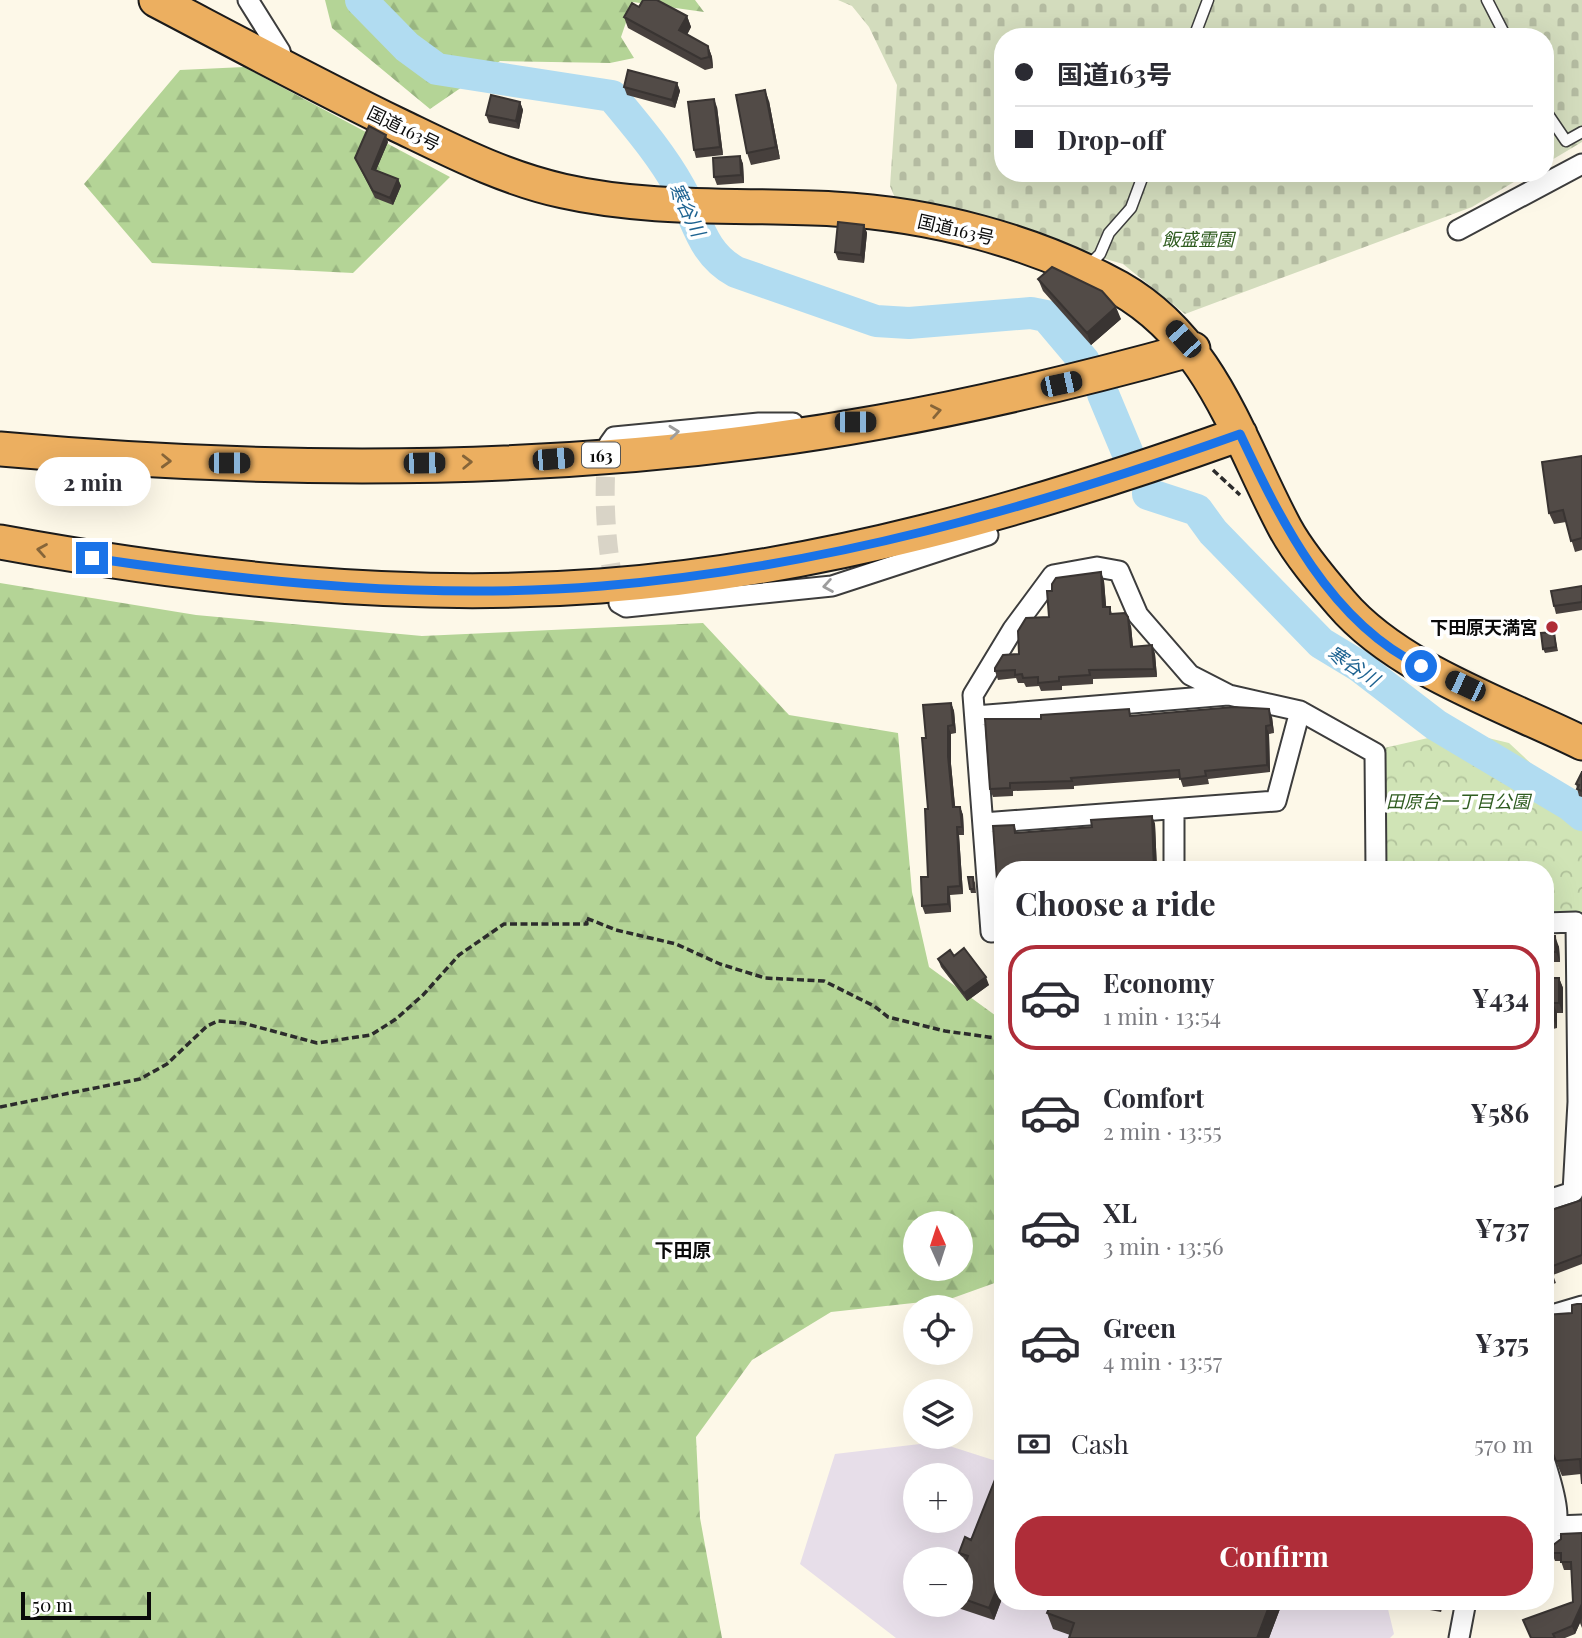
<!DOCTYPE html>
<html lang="en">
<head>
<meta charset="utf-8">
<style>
  body { margin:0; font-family:"Playfair Display","Noto Sans JP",serif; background:#f7f7f7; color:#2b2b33; height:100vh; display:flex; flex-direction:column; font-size:26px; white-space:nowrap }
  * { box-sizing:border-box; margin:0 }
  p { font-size:23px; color:#7c7c81 }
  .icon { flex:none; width:38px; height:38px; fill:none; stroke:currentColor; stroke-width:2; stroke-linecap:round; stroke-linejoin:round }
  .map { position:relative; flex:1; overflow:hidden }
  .drawer { position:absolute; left:994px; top:861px; width:560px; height:749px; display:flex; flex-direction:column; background:#fff; border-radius:28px; box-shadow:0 7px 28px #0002 }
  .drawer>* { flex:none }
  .banner { position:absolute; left:994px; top:28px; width:560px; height:154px; border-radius:28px; box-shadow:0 7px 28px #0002; display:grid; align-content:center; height:154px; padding:0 21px; background:#fff }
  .needle { width:46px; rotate:357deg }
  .controls { position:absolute; left:903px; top:1211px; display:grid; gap:14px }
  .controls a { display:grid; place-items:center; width:70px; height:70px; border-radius:50%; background:#fff; box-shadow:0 7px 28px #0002; font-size:35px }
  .scale { position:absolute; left:21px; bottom:18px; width:130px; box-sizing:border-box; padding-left:7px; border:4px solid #0a0a0a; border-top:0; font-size:19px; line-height:24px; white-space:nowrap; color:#0a0a0a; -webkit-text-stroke:5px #fff; paint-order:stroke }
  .end { position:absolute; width:32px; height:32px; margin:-16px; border:9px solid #1a73e8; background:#fff; box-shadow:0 0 0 4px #fff }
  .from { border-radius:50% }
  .bubble { position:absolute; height:49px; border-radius:24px; background:#fff; box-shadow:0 7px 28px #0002; font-size:23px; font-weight:700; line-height:49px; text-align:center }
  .car { position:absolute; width:21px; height:42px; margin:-21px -10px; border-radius:9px; box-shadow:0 0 5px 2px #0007; background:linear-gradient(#222 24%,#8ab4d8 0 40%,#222 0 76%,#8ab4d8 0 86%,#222 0) }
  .banner b { display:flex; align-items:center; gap:24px; height:66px; font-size:26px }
  .banner b+b { border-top:2px solid #e1e1e2 }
  .banner i { width:18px; height:18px; background:#2b2b33 }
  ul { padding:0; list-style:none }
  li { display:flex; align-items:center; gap:21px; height:105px; margin:0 14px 10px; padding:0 7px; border:4px solid transparent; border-radius:28px }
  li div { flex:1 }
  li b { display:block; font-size:26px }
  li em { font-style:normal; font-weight:700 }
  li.current { border-color:#af2d39 }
  li>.icon { width:63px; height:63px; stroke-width:1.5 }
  h2 { padding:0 21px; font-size:32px; line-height:84px }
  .pay { display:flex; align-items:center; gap:18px; height:77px; padding:0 21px; font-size:26px }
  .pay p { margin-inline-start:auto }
  .button { display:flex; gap:14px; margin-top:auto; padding:14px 21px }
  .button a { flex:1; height:80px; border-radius:28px; background:#af2d39; color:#fff; font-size:28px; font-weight:700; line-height:80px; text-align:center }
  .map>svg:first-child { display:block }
</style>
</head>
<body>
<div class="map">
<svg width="1582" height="1638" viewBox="0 0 1582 1638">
  <defs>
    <pattern id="forest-firs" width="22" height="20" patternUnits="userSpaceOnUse" patternTransform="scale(1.75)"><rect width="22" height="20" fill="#b4d496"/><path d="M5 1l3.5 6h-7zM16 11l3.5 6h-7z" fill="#99b580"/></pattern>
    <pattern id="cemetery-stones" width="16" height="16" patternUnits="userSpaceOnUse" patternTransform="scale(1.75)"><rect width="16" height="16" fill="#d3dcbd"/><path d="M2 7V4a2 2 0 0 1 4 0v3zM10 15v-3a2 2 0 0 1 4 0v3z" fill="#b4bba1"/></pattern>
    <pattern id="park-crowns" width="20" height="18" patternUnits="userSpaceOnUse" patternTransform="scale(1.75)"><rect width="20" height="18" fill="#d0e4b6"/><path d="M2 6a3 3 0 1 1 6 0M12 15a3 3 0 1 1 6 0" fill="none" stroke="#b1c29b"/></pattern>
  </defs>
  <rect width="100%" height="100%" fill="#fdf8e8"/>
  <path fill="#e7dee9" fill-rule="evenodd" d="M937,1442L993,1460L1003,1457V1601H1386L1394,1634L1390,1638H896L800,1564L835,1454ZM915,1475H961V1521H915ZM915,1559H961V1605H915Z"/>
  <path fill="url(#forest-firs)" fill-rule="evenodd" d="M325,0H695L704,12L633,2L621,37L634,58L610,63L500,61L430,109L332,28Z
    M244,67L450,177L353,273L152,263L84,184L180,70Z
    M0,583L196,615L422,636L703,623L789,715L898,733L912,892L929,967L1003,1021V1280L950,1299L831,1312L752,1360L696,1437L700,1518L722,1638H0ZM915,1223H961V1269H915Z"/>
  <path fill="url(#cemetery-stones)" d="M838,0H1582V142L1545,164V37H1003V173H1529L1472,207L1185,314L1123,264L895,198L890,186L897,85L869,27L852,6Z"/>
  <path fill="url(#park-crowns)" d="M1459,731L1509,743L1552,783L1582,804V912H1545V870H1385L1384,748Z"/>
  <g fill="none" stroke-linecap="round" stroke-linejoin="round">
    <path stroke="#b1dcf1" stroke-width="32" d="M361,0L407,47L437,69L612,96C636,125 661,154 680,188C698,220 701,253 736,272L876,321L909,323L1031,313L1046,316L1084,361
      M1103,394L1131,461
      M1148,494L1197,510L1213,532L1321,643L1359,666L1436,725L1570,805L1582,815"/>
    <path stroke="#d9d4c7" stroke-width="19" stroke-dasharray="19 10" stroke-linecap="butt" d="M608,448C602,490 606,551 616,592"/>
    <defs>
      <path id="service" d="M1487,0L1506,37
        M1194,37L1208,0
        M1545,110L1566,141L1582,132
        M1087,267L1100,254L1109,233L1131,208L1144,173"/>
      <path id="minor" d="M248,0L280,51L284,66
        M1458,230L1582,164
        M609,444L614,437L759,423H793
        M619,603L626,607L832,586L988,535
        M975,716L1228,695
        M1174,809V870
        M983,823L1276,801L1300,711
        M1545,923L1576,922L1578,1102L1573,1192L1545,1201
        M1003,931L991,932L973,695L1013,629L1053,575L1097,567L1119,571L1138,615L1190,675L1229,695L1300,711L1375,753L1376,870
        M1545,1317L1582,1306
        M1545,1462C1552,1487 1568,1527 1545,1547
        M1556,1526L1582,1525
        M1459,1638L1466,1601"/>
      <path id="trunk" d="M156,0C236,42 316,85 398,125C452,151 504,178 563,191C651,211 745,204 834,209C931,214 1034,241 1119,288C1212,341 1238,440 1285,528C1299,554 1322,581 1341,603C1397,669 1505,705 1582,743
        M0,449C291,475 592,475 880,422C986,403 1089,378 1193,349
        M0,542C196,578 400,601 600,586C820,570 1033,508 1240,434"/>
    </defs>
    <use href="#service" stroke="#3d3d3d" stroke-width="13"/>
    <use href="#minor" stroke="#3d3d3d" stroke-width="23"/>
    <use href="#trunk" stroke="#1b1b1b" stroke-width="37"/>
    <path stroke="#2c2c2c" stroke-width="3.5" stroke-dasharray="7 3.5" stroke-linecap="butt" d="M1213,470L1240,495
      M0,1107L140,1079L167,1064L207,1026L218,1021L243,1023L317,1043L371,1035L396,1019L423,995L459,955L504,924H587L586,918L616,930L676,944L720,964L765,978L824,981L874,1006L888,1017L945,1031L1003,1039"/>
    <use href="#service" stroke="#fff" stroke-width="10"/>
    <use href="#minor" stroke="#fff" stroke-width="19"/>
    <use href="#trunk" stroke="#ecaf60" stroke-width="33"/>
  </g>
  <path fill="#47403d" d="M639,7L687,16L691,27L687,35L708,46L712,57L713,68L705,70L628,28L624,17Z
    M677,83L680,91L675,108L627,95L624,87Z
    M769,101L780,159L751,165L747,153Z
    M520,102L523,110L519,129L489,123L486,115Z
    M717,107L723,155L696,158L694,150Z
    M388,142L376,170L398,179L401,186L393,205L375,198L355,158Z
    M740,156L743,164L744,183L717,185L714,177Z
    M864,225L867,233L864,263L838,260L835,252Z
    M1038,279L1121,319L1091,345L1043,291Z
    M1582,456V550L1575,552L1566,522L1554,524L1549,513Z
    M1101,572L1104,581L1106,607H1110L1112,614L1131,626L1133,647L1152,645L1155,654L1157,677L1093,679V684L1062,686V690L1041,691L1039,686L1026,687L1024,683H1018L1016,678L998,680L995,671L1019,654L1049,617L1052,591Z
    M1582,586V610L1556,614L1554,606Z
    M1554,632L1558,651L1545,653L1543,649Z
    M951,703L954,711L956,733L951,734V764L955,807H960L963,815L964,835H959L963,894L950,895L951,912L925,914L922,906L928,877V809L926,738Z
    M1132,716L1272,717L1274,733L1269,734L1270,772L1208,779L1209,784L1183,787L1180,778L1074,786V789L1013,791V796L993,797L990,789L1041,719Z
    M1582,772V797L1579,796L1576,784Z
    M1152,816L1155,824L1157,870H1003V902H1001L998,894L993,826L1014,825L1017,833L1092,827L1091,820Z
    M975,881L976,893H971L970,889Z
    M1545,926L1559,947L1560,962H1552V978H1559L1563,988V1013H1557V1028L1553,1029V1088H1545Z
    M954,956L989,985L967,1001L941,967L938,959Z
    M1545,1155L1550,1163L1551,1182H1545Z
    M1582,1200V1264L1553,1275L1556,1283L1545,1287V1205L1552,1210Z
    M1572,1313L1581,1474L1562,1476L1546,1437Z
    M1003,1463V1596L994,1620L958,1608L957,1605H961V1577L965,1565L959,1553L971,1540Z
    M1582,1533V1628L1580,1623L1575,1634L1565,1638H1531L1573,1602L1572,1570H1564L1561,1561H1555L1552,1553Z
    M1052,1601H1283L1269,1638L1070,1635L1053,1629L1047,1613Z
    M1405,1601H1443L1441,1612L1407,1606Z"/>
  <path fill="#393432" d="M687,16L691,27L683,42L679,30Z
    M708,46L712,57L713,68L709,57Z
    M677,83L680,91L675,108L672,100Z
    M765,90L769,101L780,159L776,147Z
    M714,99L717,107L723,155L720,147Z
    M520,102L523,110L519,129L516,121Z
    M386,135L388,142L374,175L372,169Z
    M740,156L743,164L744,183L741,175Z
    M398,179L401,186L393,205L390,198Z
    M864,225L867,233L864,263L861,255Z
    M1116,307L1121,319L1091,345L1087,333Z
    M1101,572L1104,581L1107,616L1103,607Z
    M1128,617L1131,626L1134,656L1131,647Z
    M1152,645L1155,654L1157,677L1154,669Z
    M951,703L954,711L956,733L953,725Z
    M1269,709L1272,717L1274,733L1271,725Z
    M948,726L951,734V764L956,815L953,807L948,756Z
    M1266,726L1269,734L1270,772L1267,765Z
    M960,807L963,815L964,835L962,827Z
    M1152,816L1155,824L1157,870H1154Z
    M957,827L959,835L963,894L960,886Z
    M948,887L950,895L951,912L948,904Z
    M1555,936L1559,947L1560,962L1556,952Z
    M1548,952L1552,962V988L1549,978Z
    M986,977L989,985L967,1001L964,993Z
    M1559,978L1563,988V1013L1559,1003Z
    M1553,1003L1557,1013V1028L1553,1018Z
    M1549,1018L1553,1029V1088L1549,1078Z
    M1548,1155L1550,1163L1551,1182L1548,1174Z
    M1003,1573V1596L994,1620L989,1608Z
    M1271,1601H1283L1269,1638H1257Z
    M1439,1601H1443L1441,1612L1438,1604Z
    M1582,1604V1618L1575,1634L1572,1626Z"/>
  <path fill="#524b47" stroke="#393432" stroke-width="2" d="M643,0H657L687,16L679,30L708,46L709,57L701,59L624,17L632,3L639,7Z
    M628,70L677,83L672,100L624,87Z
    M765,90L776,147L747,153L736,95Z
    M491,95L520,102L516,121L486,115Z
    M714,99L720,147L694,150L688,102Z
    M369,126L386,135L372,169L398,179L390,198L373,191L355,158Z
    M740,156L741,175L714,177L713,158Z
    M838,222L864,225L861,255L835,252Z
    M1052,267L1102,291L1116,307L1087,333L1038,279Z
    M1582,456V538L1571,541L1563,510L1549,513L1542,462Z
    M1101,572L1103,607H1110V614L1125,613L1128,617L1131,647L1152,645L1154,669L1089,670L1090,675L1059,677V681L1038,683V677L1023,678L1022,674L1015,675V670L995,671V668L1003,655L1019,654L1018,631L1026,618L1049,617L1047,591H1052V584L1056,578Z
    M1582,586V602L1554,606L1551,591Z
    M1554,632L1556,647L1543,649L1541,633Z
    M951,703L953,725L948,726V756L953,807H960L962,827H957L960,886L948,887V904L922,906L921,877H928L925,809H928L922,738H926L923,705Z
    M1234,707L1269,709L1271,725L1266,726L1267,765L1205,771L1206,776L1180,779L1179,770L1071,778L1072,781L1010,783V788L990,789L985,719H1041V715L1129,709L1130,716Z
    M1582,772V771V791L1577,789L1579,785L1576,784Z
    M1152,816L1154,870H1003V894H998L993,826L1014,825L1015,833L1092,827L1091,820Z
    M968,877H973L974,889H970Z
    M1545,926H1548L1549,936H1555L1556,952H1548L1549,978H1559V1003H1553V1018H1549V1078H1545Z
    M964,948L986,977L964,993L938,959L950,950L954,956Z
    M1545,1155H1548V1174H1545Z
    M1582,1200V1255L1550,1267L1553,1275L1545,1278V1205L1550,1204L1552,1210Z
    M1577,1304H1582V1484L1580,1459L1556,1461L1546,1437L1545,1430V1315L1572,1313V1305Z
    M1002,1462L1003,1463V1573L989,1608L961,1598V1577L968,1556L959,1553L965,1537L971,1540Z
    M1582,1533V1604L1572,1626L1553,1634L1555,1638H1531L1523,1620L1573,1602L1571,1562H1561V1553H1552V1546L1561,1539V1534Z
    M1052,1601H1271L1257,1638H1069L1074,1623L1047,1613Z
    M1422,1601H1439L1438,1604Z"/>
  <defs><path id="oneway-chevron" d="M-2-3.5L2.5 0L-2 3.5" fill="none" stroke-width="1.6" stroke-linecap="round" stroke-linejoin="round" transform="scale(1.75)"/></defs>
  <g stroke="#866539">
    <use href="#oneway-chevron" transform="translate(936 411) rotate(-11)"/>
    <use href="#oneway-chevron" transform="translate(166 461) rotate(2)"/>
    <use href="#oneway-chevron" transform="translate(467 462) rotate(-2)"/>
    <use href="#oneway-chevron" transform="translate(42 550) rotate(-170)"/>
  </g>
  <g stroke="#9d9d9d">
    <use href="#oneway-chevron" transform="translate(674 432) rotate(-6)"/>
    <use href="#oneway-chevron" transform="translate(828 586) rotate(170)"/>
  </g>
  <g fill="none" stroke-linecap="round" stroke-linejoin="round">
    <path stroke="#1a73e8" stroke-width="9" d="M92,558C259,583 433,600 602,586C822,568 1033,508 1240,434C1281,521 1330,622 1421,666"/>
  </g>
  <circle fill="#af2d39" stroke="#fff" stroke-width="2.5" cx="1552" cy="627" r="7"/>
  <g text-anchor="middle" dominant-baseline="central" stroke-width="7" stroke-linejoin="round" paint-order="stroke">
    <rect fill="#fff" stroke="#545454" stroke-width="2" x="582" y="442.5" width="38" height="25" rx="5"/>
    <g font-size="16" font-weight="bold" fill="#0a0a0a">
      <text x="601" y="455">163</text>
    </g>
    <g font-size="18" fill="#0a0a0a" stroke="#fff">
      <text transform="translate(404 128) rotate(26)">国道163号</text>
      <text transform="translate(956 229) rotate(13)">国道163号</text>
    </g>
    <g font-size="18" font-style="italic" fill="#2f5c20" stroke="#fff">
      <text x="1198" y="239">飯盛霊園</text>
      <text x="1458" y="801">田原台一丁目公園</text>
    </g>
    <g font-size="18" font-weight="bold" fill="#0a0a0a" stroke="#fff" text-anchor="end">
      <text x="1538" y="627">下田原天満宮</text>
    </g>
    <g font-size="19" font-style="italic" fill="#1e6391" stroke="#fff">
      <text transform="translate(688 209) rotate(64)">寒谷川</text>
      <text transform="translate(1354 665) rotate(33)">寒谷川</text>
    </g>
    <g font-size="19" font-weight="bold" fill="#0a0a0a" stroke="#fff">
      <text x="683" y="1249">下田原</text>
    </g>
  </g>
</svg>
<div class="controls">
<a><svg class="needle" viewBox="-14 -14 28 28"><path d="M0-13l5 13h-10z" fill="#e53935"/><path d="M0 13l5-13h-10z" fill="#7c7c81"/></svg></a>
<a><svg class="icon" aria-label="locate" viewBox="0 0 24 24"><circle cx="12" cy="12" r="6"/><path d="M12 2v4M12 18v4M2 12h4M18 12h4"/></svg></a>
<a><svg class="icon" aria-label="layers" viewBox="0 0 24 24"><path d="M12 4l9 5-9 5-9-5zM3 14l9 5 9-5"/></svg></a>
<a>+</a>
<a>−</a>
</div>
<div class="scale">50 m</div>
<i class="end from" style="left:1421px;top:666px"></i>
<i class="end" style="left:92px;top:558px"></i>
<div class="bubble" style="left:35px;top:457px;width:116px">2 min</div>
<i class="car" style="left:1183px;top:339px;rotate:318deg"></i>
<i class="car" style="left:1061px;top:384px;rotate:78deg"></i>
<i class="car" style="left:855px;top:422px;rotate:90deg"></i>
<i class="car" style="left:553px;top:459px;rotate:85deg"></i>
<i class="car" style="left:229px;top:463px;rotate:90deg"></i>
<i class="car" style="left:424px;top:463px;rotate:89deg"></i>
<i class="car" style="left:1465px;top:686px;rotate:295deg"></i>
<div class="banner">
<b><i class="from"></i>国道163号</b>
<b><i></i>Drop-off</b>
</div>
<section class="drawer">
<h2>Choose a ride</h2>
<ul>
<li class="current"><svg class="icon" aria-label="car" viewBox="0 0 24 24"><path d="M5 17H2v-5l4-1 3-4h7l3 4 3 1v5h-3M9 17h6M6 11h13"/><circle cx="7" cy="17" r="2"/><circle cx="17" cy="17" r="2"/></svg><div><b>Economy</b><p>1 min · 13:54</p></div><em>¥434</em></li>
<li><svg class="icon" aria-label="car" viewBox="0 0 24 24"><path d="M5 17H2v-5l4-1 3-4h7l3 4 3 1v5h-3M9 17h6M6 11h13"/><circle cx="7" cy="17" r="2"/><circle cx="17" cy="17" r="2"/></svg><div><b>Comfort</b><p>2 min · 13:55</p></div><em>¥586</em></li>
<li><svg class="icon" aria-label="car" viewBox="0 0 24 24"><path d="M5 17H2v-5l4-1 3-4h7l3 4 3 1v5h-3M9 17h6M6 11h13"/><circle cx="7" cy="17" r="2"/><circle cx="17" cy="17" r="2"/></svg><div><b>XL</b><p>3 min · 13:56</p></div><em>¥737</em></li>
<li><svg class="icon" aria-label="car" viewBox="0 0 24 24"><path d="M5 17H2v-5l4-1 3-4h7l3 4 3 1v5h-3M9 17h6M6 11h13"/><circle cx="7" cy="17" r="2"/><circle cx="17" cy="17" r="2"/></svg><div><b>Green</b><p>4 min · 13:57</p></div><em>¥375</em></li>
</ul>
<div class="pay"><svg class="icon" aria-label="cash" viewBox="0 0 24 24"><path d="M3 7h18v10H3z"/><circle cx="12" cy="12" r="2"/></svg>Cash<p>570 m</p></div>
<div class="button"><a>Confirm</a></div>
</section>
</div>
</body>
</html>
